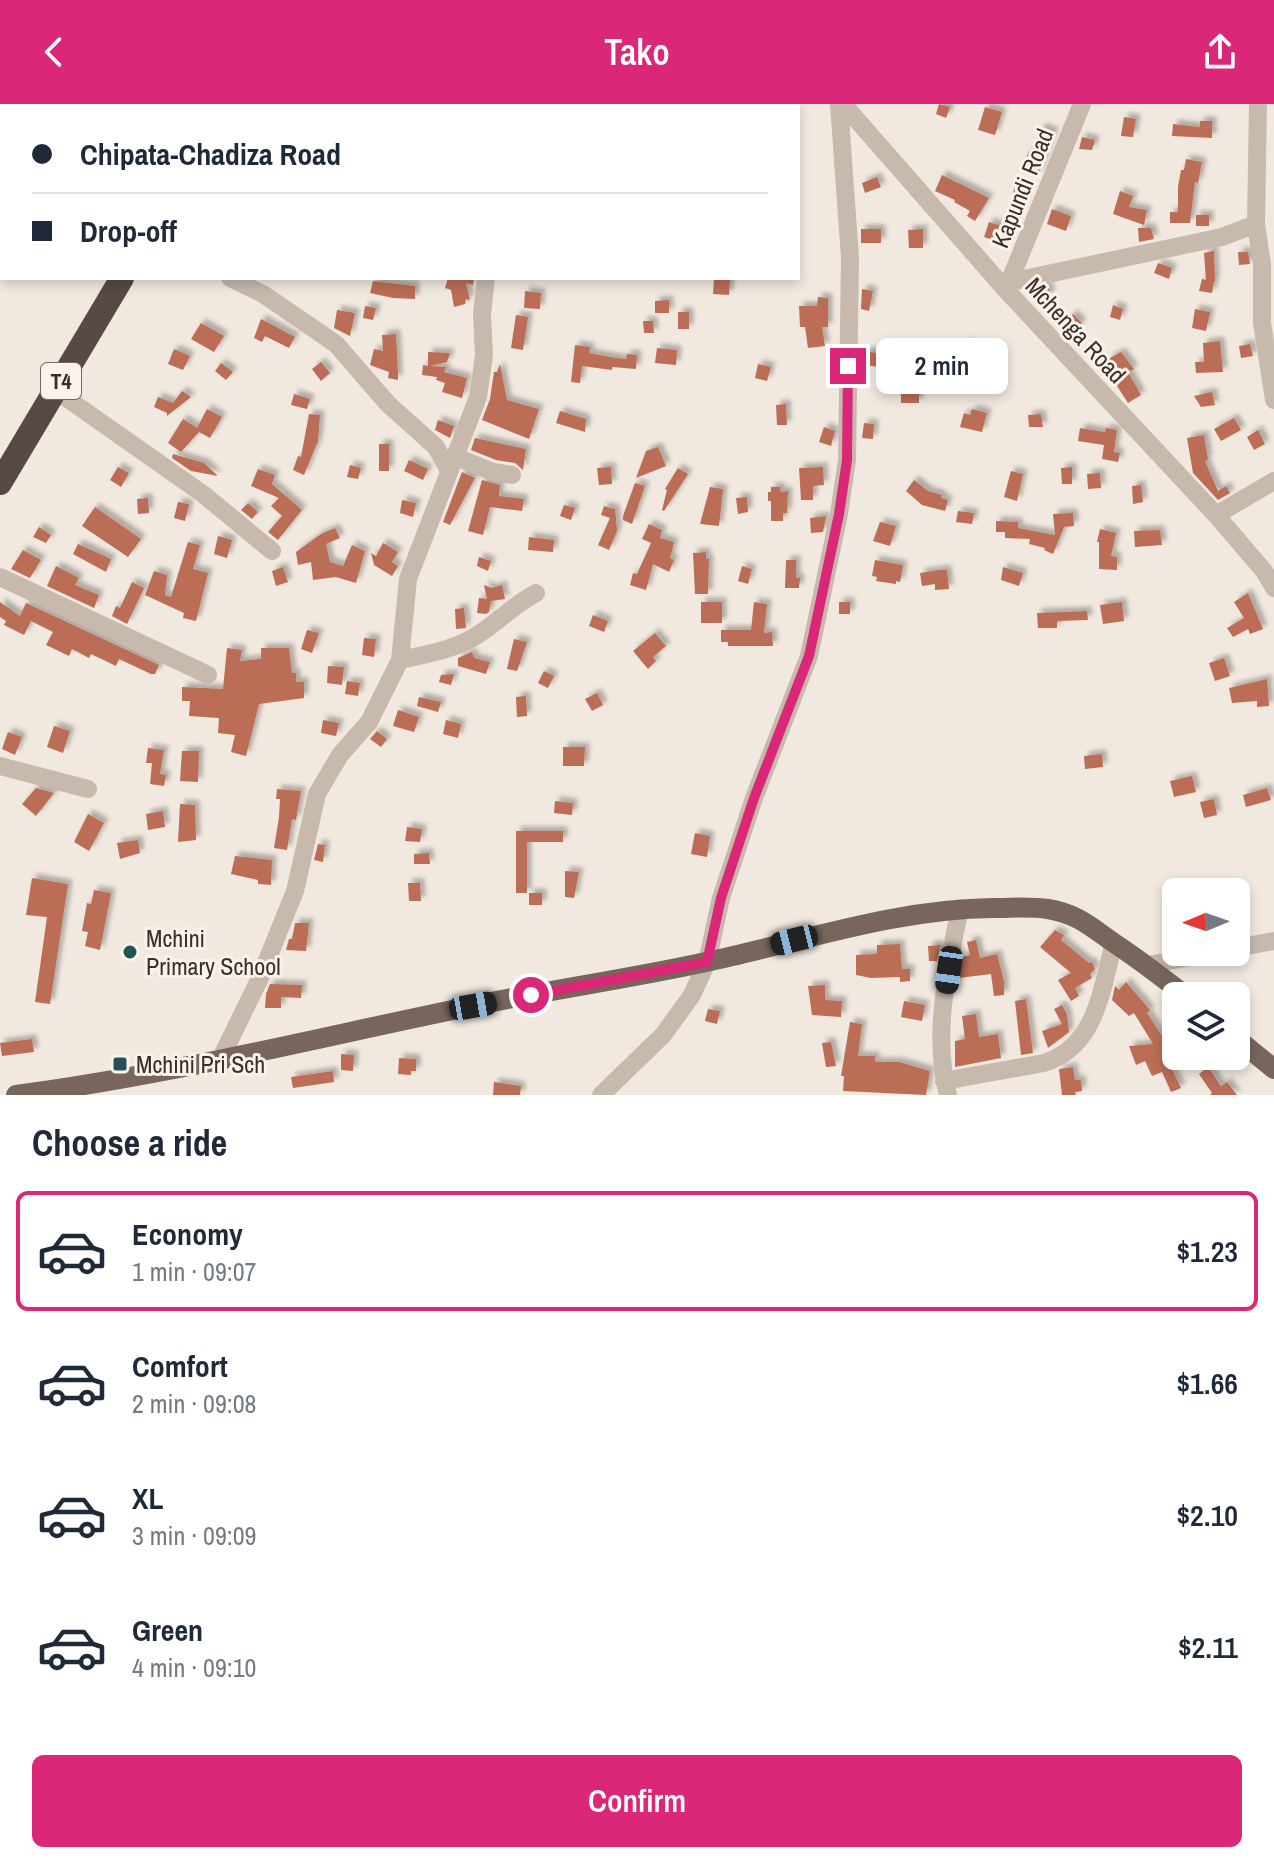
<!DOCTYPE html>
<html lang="en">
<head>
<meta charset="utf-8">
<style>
  body { margin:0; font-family:"Archivo Narrow",sans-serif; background:#f6f6f7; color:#1f2937; height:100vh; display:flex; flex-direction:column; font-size:30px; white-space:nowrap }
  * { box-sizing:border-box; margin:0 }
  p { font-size:26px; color:#747a83 }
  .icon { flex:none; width:44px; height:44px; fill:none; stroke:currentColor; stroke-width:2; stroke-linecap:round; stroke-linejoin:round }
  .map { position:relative; height:991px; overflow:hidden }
  .side { display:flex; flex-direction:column; background:#fff; flex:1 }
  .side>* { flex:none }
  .hud { position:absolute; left:0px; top:0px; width:800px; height:176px; box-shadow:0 4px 12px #0003; display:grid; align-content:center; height:176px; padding:0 32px; background:#fff }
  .needle { width:52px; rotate:268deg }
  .fabs { position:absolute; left:1162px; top:774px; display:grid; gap:16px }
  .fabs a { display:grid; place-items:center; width:88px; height:88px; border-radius:12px; background:#fff; box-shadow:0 4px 12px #0003; font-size:40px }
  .end { position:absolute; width:36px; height:36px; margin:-18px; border:10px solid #db2777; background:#fff; box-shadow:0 0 0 4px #fff }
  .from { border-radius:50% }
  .bubble { position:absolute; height:56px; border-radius:12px; background:#fff; box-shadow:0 4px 12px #0003; font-size:26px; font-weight:600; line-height:56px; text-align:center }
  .car { position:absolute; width:24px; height:48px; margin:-24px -12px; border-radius:10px; box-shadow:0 0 6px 2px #0007; background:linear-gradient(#222 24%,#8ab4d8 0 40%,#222 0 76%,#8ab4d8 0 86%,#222 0) }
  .hud b { display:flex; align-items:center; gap:28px; height:76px; font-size:30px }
  .hud b+b { border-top:2px solid #e0e1e3 }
  .hud i { width:20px; height:20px; background:#1f2937 }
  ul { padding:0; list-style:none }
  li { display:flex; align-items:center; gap:24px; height:120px; margin:0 16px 12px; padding:0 16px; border:4px solid transparent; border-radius:12px }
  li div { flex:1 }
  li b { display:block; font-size:30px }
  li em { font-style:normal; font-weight:600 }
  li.on { border-color:#db2777 }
  li>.icon { width:72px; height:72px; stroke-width:1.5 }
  h2 { padding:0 32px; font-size:36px; line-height:96px }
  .cta { display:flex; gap:16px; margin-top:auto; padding:16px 32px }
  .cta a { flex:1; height:92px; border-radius:12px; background:#db2777; color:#fff; font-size:32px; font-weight:600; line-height:92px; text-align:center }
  header { display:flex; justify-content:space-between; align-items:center; height:104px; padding:0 32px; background:#db2777; color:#fff; font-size:36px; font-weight:600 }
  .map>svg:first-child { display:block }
</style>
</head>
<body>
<header><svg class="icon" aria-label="back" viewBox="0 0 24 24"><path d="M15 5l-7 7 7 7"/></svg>Tako<svg class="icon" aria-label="share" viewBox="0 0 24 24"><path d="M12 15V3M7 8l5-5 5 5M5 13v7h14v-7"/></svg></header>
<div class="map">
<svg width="1274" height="991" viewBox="0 0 1274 991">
  <defs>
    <filter id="shadow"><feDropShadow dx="4.5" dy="-4.5" stdDeviation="2" flood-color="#0004"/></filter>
  </defs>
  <rect width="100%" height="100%" fill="#f1e9e0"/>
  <path fill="#bb6d54" filter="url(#shadow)" d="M939,0L950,3L946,14L936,10Z
    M985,3L1002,8L995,31L978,26Z
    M1124,13L1136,15L1133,33L1121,32Z
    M1200,17H1212V34L1172,32L1173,20L1200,23Z
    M1041,23L1054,28L1038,71L1022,65L1029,47L1032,48Z
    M1082,33L1095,36L1092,46L1079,45Z
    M1186,55L1202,58L1198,79L1195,78L1190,119H1170V108H1178V83L1181,66H1184Z
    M942,71L989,94L975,117L967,112L970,107L954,98L955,96L935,87Z
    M877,73L881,83L865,89L862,79Z
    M1015,83L1027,87L1021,106L1009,102Z
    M1120,87L1133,92L1129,103L1147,106L1144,121L1113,110Z
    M1052,105L1071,112L1066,127L1047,120Z
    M1196,111H1209V122H1196Z
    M989,118L1008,124L1003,139L984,133Z
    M1138,124H1151L1154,135L1139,138Z
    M861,125H881V139H861Z
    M923,125V144H909L908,126Z
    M1214,147L1215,177H1212H1214L1212,189L1199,187L1202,175L1206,176L1204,149Z
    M1238,148H1248L1250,160L1239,161Z
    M1158,159L1172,164L1169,175L1154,169Z
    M448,174H474L473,181L466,179L470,196L466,195L465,200L454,203L451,186L445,184Z
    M714,174L730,175L729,191L713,190Z
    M373,177L415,182V195L393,194L370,189Z
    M1049,182L1050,192L1030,194L1029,186Z
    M862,185L873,187L869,207L861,205Z
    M525,187L541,189L540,205L524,204Z
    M818,193L828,194V223H822L825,242L808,244L805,223H800L799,202H817Z
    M669,196V209H655V197Z
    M1113,201L1123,205L1120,216L1110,213Z
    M365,202L376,204L373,216L363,214Z
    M1195,205L1210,208L1206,227L1192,224Z
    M337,206L355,209L350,232L334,224Z
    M678,208H689V225H678Z
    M1073,210L1082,219L1069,233L1060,224Z
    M516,211L528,213L523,246L511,244Z
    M261,215L295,233L289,244L265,232L262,238L254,234Z
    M643,217H653L654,229H644Z
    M201,219L224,232L214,248L191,235Z
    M396,230L398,270V276L388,274L389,268L370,261L374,245L383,247L382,231Z
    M1220,237L1223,268L1196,269L1195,258H1204L1203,239Z
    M968,239L979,247L966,266L945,252L951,243L958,248Z
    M1250,240L1253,252L1241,254L1239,242Z
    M575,241L590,243L589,249L616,254L626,255L627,250L637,251L636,265L612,263V266L582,262L580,279L571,278Z
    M657,244L677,246L676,261L655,259Z
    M174,245L190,252L183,266L168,260Z
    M865,247L892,252L890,264L862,261Z
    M428,248L450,249L447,258L430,262L446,263L444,268L467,274L462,294L442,288L445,279L436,276L437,273L422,271L423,261L428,262Z
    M1121,248L1134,265L1128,268L1141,291L1128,299L1108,268L1113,265L1108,255Z
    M927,256L940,260L934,278L922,273Z
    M321,258L330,269L321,277L312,265Z
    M221,259L233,268L226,276L215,267Z
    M500,260L507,296L539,305L529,335L482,316L490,295L494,268H497Z
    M758,260L771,263L767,277L755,274Z
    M901,286H919V299H901Z
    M182,287L191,293L167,312V309L154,303L158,293L173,299Z
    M1212,288L1215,301L1201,303L1194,292Z
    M294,290L310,295L307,305L291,301Z
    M786,300L787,321H777L776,301Z
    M207,305L222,313L210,334L199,328L181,348L168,339L183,315L197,324Z
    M972,305L987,309L982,328L960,323L964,309L970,311Z
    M560,307L586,315L585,328L556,319Z
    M309,310L320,311L318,337L304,371L293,366L298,352L301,353Z
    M1041,310L1043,323H1029L1028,311Z
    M1234,314L1241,326L1221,337L1214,325Z
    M438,316L454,322L450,334L435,326Z
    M864,319L874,320L873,335L862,334Z
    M824,323L835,327L831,342L819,338Z
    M1080,324L1105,328L1106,324L1117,326L1114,348L1120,349L1118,358L1102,355L1104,341L1078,337Z
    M1258,326L1265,340L1254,346L1247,333Z
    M1204,331L1208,356L1205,357L1218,387L1226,382L1230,389L1218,396L1193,369L1187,334Z
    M475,334L526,345L523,366L515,359L496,356L471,346Z
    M379,340H389V367H379Z
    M658,343L666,362L636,374L646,347Z
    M173,350L204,359L218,372L191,367L172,354Z
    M409,356L428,365L423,376L404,367Z
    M350,361L361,364L358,375L347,373Z
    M118,363L129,369L121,383L110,376Z
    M611,363L612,380L599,381L597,364Z
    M823,363L824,381L813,382V396H801L799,364Z
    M1072,363V380H1062L1061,364Z
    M678,364L688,370L664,407L662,406L667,386L665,385Z
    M258,365L275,371L272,380L302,406L278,436L268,428L282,412L271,402L279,394L251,382Z
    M1011,367L1023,370L1017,397L1004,393Z
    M462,368L475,374L450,421L443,418Z
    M1100,369L1101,384L1088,385L1087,370Z
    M482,376L500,381L499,392L524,395L522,407L490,403L483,431L468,427Z
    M914,376L928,387L942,391L941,394L948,396L945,407L922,401L906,387Z
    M635,379L645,382L632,420L623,416V412Z
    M1141,381L1143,398L1133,400L1132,382Z
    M710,383L723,385L719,422L700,420Z
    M771,383H780L781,388L788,387L787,409H783V417H771V397H768V388H771Z
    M747,393L748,408L738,410L736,394Z
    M148,394L149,409L138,410L137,395Z
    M402,396L416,399L413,413L400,409Z
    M178,398L189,400L185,417L174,414Z
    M248,399L258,408L252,415L241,406Z
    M564,401L575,404L571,416L560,412Z
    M604,402L614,405L615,403L617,427L609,446L598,441L610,414L601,411Z
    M95,403L141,435L128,453L82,422Z
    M958,407L974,409L972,420L956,418Z
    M1073,409L1074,422L1064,423L1053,450L1044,446L1045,444L1029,440L1030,435L1005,434V428H996V417L1018,418V424L1055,431L1053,410Z
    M826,412L823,428L811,429L810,414Z
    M880,418L896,422L890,442L873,437Z
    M649,420L662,426L660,434L674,438L670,454L674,456L669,468L653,460L646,486L630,481L633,469L637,470L651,439L642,435Z
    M39,423L51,431L46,439L33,433Z
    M335,424L340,434L326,440L330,458L343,462L352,441L365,447L356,479L336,473L313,476L311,458L298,461L296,448L321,430Z
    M1100,425L1116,429L1111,452L1117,453V466L1099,465V438H1097Z
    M1160,426L1162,441L1135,443L1134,427Z
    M218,432L232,436L227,454L214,450Z
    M529,433L554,436L553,448L528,446Z
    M188,438L200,441L193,465L208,469L196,517L183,514L184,509L145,491L154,467L167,471L165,491L171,493Z
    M383,439L398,448L392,458L398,462L392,472L374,461L371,449L376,452Z
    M78,440L111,455L106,468L73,450Z
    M23,446L41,456L30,474L11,465Z
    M706,448V455H709L708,490H695L693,449Z
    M479,453L491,457L488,467L477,462Z
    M786,456H796V474H800L799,484H785Z
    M875,456L903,461L900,478L896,477V480L876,477L877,473L872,472Z
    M56,462L79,474L75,481L99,491L94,504L47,482Z
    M742,462L752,465L748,480L738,477Z
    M283,463L288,478L276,482L272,467Z
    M1003,463L1023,469L1019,482L1001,476Z
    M939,466H947L949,485L935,486V480L922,482L920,469Z
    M132,478L144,484L127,520L112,512L116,502L120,504Z
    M484,481L492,484L502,481L505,495L491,497L489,508L486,510L477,509L479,494L487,495Z
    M1248,489L1263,525L1250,530L1248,525L1233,533L1227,524L1244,514L1234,498Z
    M0,498L20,512L26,499L159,561L155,570H151L119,555L116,562L91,550L89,554L72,545L69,552L46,541L53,528L31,517L24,531L4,521L6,517L0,513Z
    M701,498H722V519H701Z
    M754,498L767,500L764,529L772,528L773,542H728V538H721V526H751Z
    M839,498H850V510H839Z
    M1122,498L1124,517L1103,520L1100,501Z
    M464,504L466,524L456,525L455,505Z
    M1087,507L1088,516L1057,517V524H1038L1037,509Z
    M593,511L608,517L604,528L589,522Z
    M307,526L319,529L312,549L301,545Z
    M655,529L666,542L653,553L656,557L648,565L633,547Z
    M364,534L376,535L374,553L362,551Z
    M514,535L527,538L517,567L507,565Z
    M227,544L242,546L240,557L261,555V544H289L292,569H296V578H304V594L259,600L246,652L231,648L235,631L218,629L219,614L189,612L190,597H182V583L223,585Z
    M472,548L474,554L490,558L486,570L458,562V554Z
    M1224,554L1230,572L1215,577L1209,559Z
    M328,562L344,563L342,581L327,579Z
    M544,567L554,572L548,584L538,579Z
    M454,570L451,581L439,578L441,571Z
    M1267,575L1269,602L1257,603V597L1232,599L1229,584Z
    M347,577L360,579L358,592L345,590Z
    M597,589L603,601L592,607L585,595Z
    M526,592L527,612L517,613L516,593Z
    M419,593L441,598L438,608L417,602Z
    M398,606L419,613L414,628L393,622Z
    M323,616L339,619L336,632L321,629Z
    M446,616L461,620L458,634L443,630Z
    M54,622L70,627L63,649L47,643Z
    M377,627L387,635L381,643L370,635Z
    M8,628L22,633L15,651L2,645Z
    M563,643H585L584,662H563Z
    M148,644L164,646L160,670L166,671L164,682L150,680L152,659H146Z
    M182,647H199L198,678L180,677Z
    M1102,650L1103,663L1085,665L1084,652Z
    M1192,672L1196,688L1174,693L1170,677Z
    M36,684L54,689L36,712L22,700Z
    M1267,684L1271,696L1246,703L1243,691Z
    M277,685L301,687L296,716L292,715L287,746L274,744L279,713L280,695H276Z
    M1214,695L1217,711L1204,714L1200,698Z
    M555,697L573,699L572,711L554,709Z
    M180,700L195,701L196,736L178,738Z
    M163,707L165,723L148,726L146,710Z
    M88,710L104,719L89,747L74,738Z
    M407,723L422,725L420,738L405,737Z
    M516,727H563V738H527V789H516Z
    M695,729L710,732L707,753L691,750Z
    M138,736L140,749L120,755L117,739Z
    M318,740L325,741L323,758L314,756Z
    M429,749L430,760H414V750Z
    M235,752L272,756L271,781L258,780V776L231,770Z
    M565,767L579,768L574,794L565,793Z
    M32,774L68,780L50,900L35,898L47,813L26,811Z
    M408,779H420L421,797H409Z
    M94,786L111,789L100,846L85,842L88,828L82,827L87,799L91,800Z
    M529,789H542V801H529Z
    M295,819H309L306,847L286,846L289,835H292Z
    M1055,826L1064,831L1061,836L1089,859L1092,858L1095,865L1090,870L1092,874L1075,884L1079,892L1071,897L1058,876L1071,869L1040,843Z
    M976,836L980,854L997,850L1004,877V891L994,892L991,870L959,874L962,853L970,851L967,838Z
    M900,840L902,865H910V877L900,878V873L871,874L856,871V851L877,850V841Z
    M940,841L937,857H929L928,842Z
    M1126,878L1150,906L1147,909L1166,938L1176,934V952H1194L1171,963L1181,984L1171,988L1162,968L1152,972L1145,957L1136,961L1129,942L1153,940L1134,909L1129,912L1112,896L1115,882L1119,886Z
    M270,880L302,881L301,894L281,893V904H265L266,890Z
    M825,881V896L842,897L841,913L812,911L808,882Z
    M1026,895L1033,949L1021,951L1015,897Z
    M904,897L925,901L922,917L901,913Z
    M1062,901L1067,910L1069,928L1048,944L1042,927L1062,920L1054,905Z
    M708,905L720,907L717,920L705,917Z
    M976,910L979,933L998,930L1001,954L955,963V937L965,935L962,912Z
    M850,918L862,920L858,952H875V958H899L930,967L926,991L843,987L844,972H841Z
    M32,935L34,948L2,952L0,939Z
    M831,938L836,962L826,963L822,939Z
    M341,950L354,951L353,967L341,966Z
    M399,954L416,955V967H411V971L398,970Z
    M1073,963L1075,976H1081L1082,987L1075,988L1076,991H1062L1059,965Z
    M1208,963L1221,982L1227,978L1237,991H1210L1212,989L1199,970Z
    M333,967L334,978L293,984L291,973Z
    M494,978L521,982L520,991H493Z"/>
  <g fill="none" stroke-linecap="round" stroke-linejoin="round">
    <path stroke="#c8b9ad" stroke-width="18" d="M431,0V2
      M843,0L1006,186L1216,411L1264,467L1274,484
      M1258,0L1256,120L1262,160V219L1274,296
      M230,174L263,190L336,240L388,300L436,343L449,367
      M1010,178L1222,133L1256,120
      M1006,186L1082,0
      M55,286L203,390L272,447
      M454,352L493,368L512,371
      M1216,411L1274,377
      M0,473L208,571
      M400,556C427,550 455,546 479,530C499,517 515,500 536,489
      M0,662L88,685
      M1236,844L1274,837
      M1148,861L1217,848
      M219,958L260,874L295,787L317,690L340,651L369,618L400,556L408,475L478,293L484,251L482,210L486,174
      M944,977L1044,959C1097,942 1101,886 1114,839
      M601,991L663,931L692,891L707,858L721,794L754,694L809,552L839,410L847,356L850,154L839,0
      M948,991C932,931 948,863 960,804"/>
    <path stroke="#78665d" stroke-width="20" d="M1236,934L1274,965
      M16,991C170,971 320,933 472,902C549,886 628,875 706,858C801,838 895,805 993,804C1012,804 1029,802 1048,805C1079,810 1093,825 1117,841C1141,857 1163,874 1186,892"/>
    <path stroke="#574943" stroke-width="24" d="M228,2L229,0
      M0,379L122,174"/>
  </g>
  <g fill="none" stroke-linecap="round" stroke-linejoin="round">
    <path stroke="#db2777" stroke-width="10" d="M531,891L707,858L721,794L754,694L809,552L839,410L847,356L848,262"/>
  </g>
  <g fill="#245255" stroke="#f9f3ec" stroke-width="3">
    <circle cx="130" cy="848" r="8"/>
    <rect x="112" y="952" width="16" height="16" rx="4"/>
  </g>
  <g text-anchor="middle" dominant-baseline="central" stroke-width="6" stroke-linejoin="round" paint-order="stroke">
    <rect fill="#f9f3ec" stroke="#716a65" stroke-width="2" x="41" y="259" width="40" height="36" rx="6"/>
    <g font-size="22" font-weight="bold" fill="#372f2b">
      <text x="61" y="277">T4</text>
    </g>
    <g font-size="24" fill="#372f2b" stroke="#f9f3ec">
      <text transform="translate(1022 84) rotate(-68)">Kapundi Road</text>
      <text transform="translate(1076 226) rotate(47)">Mchenga Road</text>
    </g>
    <g font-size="24" fill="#372f2b" stroke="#f9f3ec" text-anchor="start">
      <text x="146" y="834">Mchini<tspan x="146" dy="28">Primary School</tspan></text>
      <text x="136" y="960">Mchini Pri Sch</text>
    </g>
  </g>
</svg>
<div class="fabs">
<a><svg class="needle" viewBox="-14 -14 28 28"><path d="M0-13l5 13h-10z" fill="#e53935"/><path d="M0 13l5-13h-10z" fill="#747a83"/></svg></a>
<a><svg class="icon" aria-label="layers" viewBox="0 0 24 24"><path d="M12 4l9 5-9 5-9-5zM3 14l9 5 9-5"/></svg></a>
</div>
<i class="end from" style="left:531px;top:891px"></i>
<i class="end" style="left:848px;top:262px"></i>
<div class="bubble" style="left:876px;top:234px;width:132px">2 min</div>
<i class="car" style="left:794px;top:836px;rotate:256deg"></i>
<i class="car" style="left:949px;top:866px;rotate:188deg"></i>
<i class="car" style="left:473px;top:902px;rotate:80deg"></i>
<div class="hud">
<b><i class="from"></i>Chipata-Chadiza Road</b>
<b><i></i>Drop-off</b>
</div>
</div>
<section class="side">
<h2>Choose a ride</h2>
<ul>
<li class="on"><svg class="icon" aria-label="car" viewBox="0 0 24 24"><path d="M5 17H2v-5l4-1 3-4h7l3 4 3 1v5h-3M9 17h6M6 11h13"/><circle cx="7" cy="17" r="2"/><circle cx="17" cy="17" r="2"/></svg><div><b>Economy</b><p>1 min · 09:07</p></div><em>$1.23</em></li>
<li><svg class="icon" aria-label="car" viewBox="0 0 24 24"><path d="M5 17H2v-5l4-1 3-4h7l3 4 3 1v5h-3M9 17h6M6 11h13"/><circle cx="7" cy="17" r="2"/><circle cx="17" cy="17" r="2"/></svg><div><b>Comfort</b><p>2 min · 09:08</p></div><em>$1.66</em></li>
<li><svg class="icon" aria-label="car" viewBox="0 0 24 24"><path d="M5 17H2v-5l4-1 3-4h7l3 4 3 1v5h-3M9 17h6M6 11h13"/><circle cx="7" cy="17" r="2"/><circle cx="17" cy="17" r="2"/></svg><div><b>XL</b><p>3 min · 09:09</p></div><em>$2.10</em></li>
<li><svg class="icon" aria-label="car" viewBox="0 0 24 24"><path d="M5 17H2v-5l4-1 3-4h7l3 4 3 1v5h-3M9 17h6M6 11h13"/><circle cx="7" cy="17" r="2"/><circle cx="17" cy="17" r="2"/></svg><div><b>Green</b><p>4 min · 09:10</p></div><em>$2.11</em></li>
</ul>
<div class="cta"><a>Confirm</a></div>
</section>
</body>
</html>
